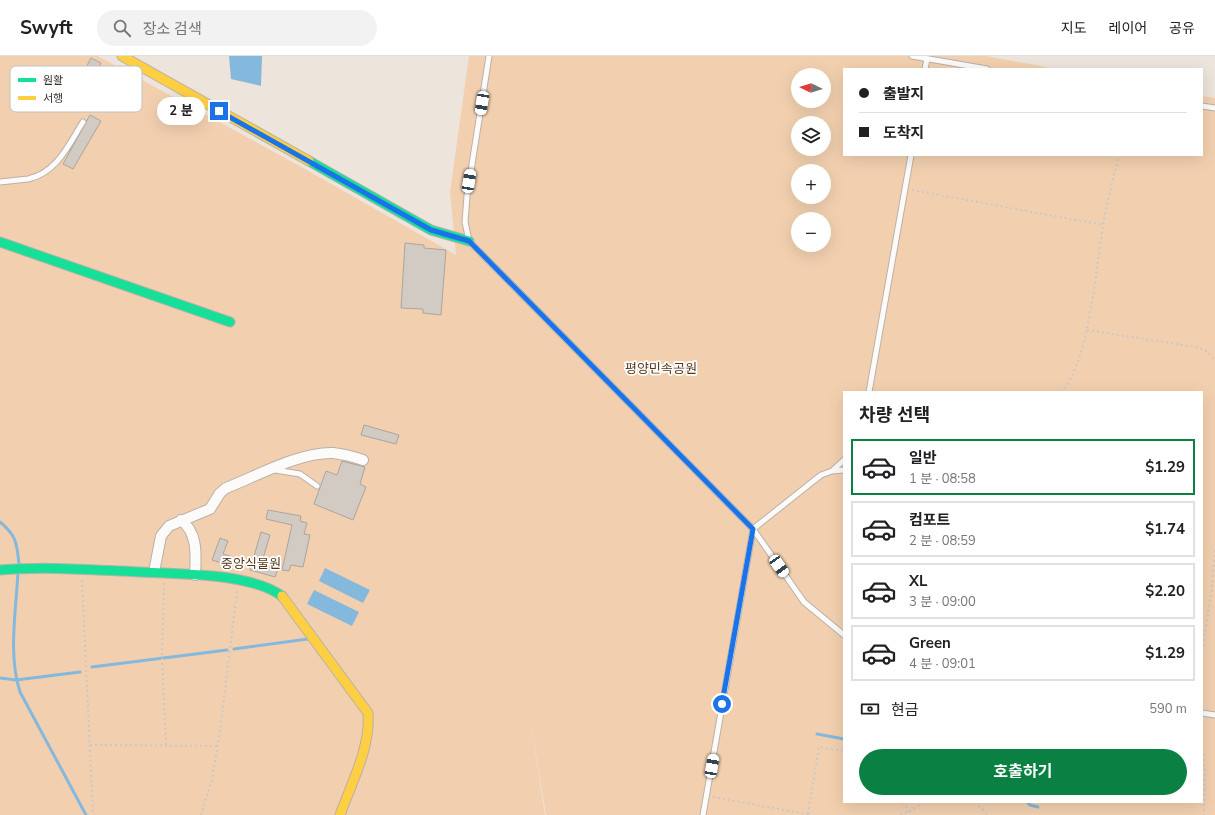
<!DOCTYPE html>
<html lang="ko">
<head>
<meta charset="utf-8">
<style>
  body { margin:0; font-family:"Nunito Sans","Noto Sans KR",sans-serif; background:#f2f2f2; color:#202124; height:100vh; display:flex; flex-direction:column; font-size:15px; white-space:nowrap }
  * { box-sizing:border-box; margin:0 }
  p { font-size:13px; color:#757577 }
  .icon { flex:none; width:22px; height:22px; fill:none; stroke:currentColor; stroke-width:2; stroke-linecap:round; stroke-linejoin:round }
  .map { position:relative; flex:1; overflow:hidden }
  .panel { position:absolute; left:843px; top:335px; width:360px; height:412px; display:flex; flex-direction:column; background:#fff; border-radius:0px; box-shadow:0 4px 16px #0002 }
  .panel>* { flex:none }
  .hud { position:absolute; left:843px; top:12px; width:360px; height:88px; border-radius:0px; box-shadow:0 4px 16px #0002; display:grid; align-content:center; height:88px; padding:0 16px; background:#fff }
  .needle { width:26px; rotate:275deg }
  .fabs { position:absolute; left:791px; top:12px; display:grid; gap:8px }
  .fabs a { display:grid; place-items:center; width:40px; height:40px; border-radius:50%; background:#fff; box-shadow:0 4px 16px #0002; font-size:20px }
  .end { position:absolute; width:18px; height:18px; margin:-9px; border:5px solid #1a73e8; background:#fff; box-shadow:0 0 0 2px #fff }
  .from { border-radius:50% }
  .bubble { position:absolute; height:28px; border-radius:14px; background:#fff; box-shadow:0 4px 16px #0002; font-size:13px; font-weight:700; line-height:28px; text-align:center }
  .car { position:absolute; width:12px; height:24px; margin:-12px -6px; border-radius:5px; box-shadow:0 0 3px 1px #0007; background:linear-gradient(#fff 24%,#345 0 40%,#fff 0 76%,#345 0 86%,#fff 0) }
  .hud b { display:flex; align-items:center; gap:14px; height:38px; font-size:15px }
  .hud b+b { border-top:1px solid #e0e0e0 }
  .hud i { width:10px; height:10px; background:#202124 }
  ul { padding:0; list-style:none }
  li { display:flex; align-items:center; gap:12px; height:56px; margin:0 8px 6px; padding:0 8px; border:2px solid #e0e0e0; border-radius:0px }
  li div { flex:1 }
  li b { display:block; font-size:15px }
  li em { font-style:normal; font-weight:700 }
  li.selected { border-color:#0b8043 }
  li>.icon { width:36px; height:36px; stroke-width:1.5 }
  h2 { padding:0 16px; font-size:18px; line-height:48px }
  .pay { display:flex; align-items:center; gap:10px; height:44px; padding:0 16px; font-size:15px }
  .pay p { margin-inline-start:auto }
  .primary-button { display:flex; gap:8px; margin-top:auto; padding:8px 16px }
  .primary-button a { flex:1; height:46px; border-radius:24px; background:#0b8043; color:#fff; font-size:16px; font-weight:700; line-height:46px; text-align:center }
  header { display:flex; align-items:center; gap:24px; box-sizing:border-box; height:56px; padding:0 20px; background:#fff; border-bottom:1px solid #e0e0e0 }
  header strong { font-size:19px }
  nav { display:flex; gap:22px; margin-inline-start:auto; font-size:14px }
  .search { width:280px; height:36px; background:#f2f2f2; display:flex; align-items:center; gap:10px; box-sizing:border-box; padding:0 14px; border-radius:22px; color:#757577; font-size:15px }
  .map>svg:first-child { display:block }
</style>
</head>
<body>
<header>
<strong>Swyft</strong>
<div class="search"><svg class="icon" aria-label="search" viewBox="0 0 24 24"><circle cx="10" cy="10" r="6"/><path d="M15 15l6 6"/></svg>장소 검색</div>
<nav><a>지도</a><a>레이어</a><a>공유</a></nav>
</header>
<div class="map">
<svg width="1215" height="759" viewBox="0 0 1215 759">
  <rect width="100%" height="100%" fill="#ede4dc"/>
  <path fill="#f2d0af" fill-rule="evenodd" d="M0,0H98L298,109L456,199L450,136L469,0H986L1056,13H844V99H1202V40L1215,42V759H546L530,663L545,759H0ZM798,19H824V45H798ZM798,67H824V93H798ZM798,115H824V141H798ZM798,163H824V189H798ZM844,336H1202V746H844Z"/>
  <path fill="#84b8dd" d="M229,0H262L261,30L231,23Z
    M325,512L370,534L363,547L319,525Z
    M314,534L359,556L352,570L307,548Z"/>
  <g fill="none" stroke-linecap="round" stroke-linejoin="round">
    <path stroke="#84b8dd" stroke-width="3" d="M0,466C16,479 17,487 19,508
      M18,516C16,555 8,599 20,636L86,759
      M234,593L308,583
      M92,611L227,594
      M0,622L16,624L80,616
      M817,678L844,683
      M1027,746L1030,749L1038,751"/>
  </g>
  <path fill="#d2cbc4" stroke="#aba49e" d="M91,2L101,7L82,43L72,38Z
    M90,59L101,65L73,113L63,108Z
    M405,187L424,189V192L446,194L441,259L423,257V253L401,252Z
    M364,369L399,379L396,388L361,379Z
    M342,405L365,411L360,428L366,431L353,464L314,448L326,415L337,419Z
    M268,454L301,460L300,465L307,467L304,478L310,479L303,511L291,509L289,515L282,514L292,469L266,463Z
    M261,476L270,479L261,509L278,513L275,521L250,514Z
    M220,482L228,485L223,498L233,501L230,510L212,504Z"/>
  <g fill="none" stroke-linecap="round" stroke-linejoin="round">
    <defs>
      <path id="lane" d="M489,0L467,140L465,166L469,185L753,473L821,419L832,415L844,404
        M912,0L987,13
        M925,13L927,3
        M1202,50L1215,52
        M0,126C9,125 19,124 28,123C57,117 69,88 83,66
        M869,336L911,99
        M275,414L300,418L317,430
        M832,415L844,414
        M753,473L804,546L844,579
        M1202,657L1215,659
        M703,759L753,473"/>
      <path id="street" d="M181,464C198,477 196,499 195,519
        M154,516L161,480L169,470L210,453L220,437L226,432C257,420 299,396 333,397C343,398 354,401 363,404"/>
      <path id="fast" d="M309,105L431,174L469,185
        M0,186L230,266
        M0,514C47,510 92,514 140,516C179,518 251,517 282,540"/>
      <path id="slow" d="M122,0L309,105
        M282,540L368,657C371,691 351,728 340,759"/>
    </defs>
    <use href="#lane" stroke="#b8b1aa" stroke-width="7"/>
    <use href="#street" stroke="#b8b1aa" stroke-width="12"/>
    <use href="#fast" stroke="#b8b1aa" stroke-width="11"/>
    <use href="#slow" stroke="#b8b1aa" stroke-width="11"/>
    <path stroke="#cbc7c4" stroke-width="2" stroke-dasharray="2 3" stroke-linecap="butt" d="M912,134L1103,169
      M1087,274L1196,291L1205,294L1215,304
      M1061,336C1089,309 1096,211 1103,170C1107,146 1113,123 1119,99
      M82,524L93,759
      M164,527L162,602L166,690
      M1202,595L1212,532L1215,493
      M90,689L218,690
      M1202,693L1205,715L1204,759
      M713,741L811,759
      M903,746L911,759
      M975,746L988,759
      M808,758L819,691L844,695
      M201,759L212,723L220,675L237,535
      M900,759L909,756L924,746"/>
    <use href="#lane" stroke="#fcfbfa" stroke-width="5"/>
    <use href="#street" stroke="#fcfbfa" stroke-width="10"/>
    <use href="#fast" stroke="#16e098" stroke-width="9"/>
    <use href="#slow" stroke="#ffcf43" stroke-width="9"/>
  </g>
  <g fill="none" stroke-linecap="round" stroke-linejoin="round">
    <path stroke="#1a73e8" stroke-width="5" d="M219,55L431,174L469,185L753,473L722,648"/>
  </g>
  <g text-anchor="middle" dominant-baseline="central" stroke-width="3.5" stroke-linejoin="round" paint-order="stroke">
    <g font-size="13" fill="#52371b" stroke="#fff">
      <text x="661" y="313">평양민속공원</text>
      <text x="251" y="508">중앙식물원</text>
    </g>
  </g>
  <rect x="10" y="10" width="132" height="46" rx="6" fill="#fff" stroke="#c3c1bf" stroke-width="1"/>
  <rect x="18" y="22" width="18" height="4" fill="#16e098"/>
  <rect x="18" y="40" width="18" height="4" fill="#ffcf43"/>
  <g font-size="11" fill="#38312b">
    <text x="43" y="28">원활</text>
    <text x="43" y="46">서행</text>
  </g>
</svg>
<div class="fabs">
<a><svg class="needle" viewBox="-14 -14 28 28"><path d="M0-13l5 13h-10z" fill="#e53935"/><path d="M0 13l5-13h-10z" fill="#757577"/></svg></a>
<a><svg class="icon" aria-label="layers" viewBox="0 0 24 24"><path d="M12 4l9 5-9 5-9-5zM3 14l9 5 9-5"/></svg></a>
<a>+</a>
<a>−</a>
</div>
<i class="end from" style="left:722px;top:648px"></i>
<i class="end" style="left:219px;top:55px"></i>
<div class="bubble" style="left:157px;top:41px;width:48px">2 분</div>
<i class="car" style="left:482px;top:47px;rotate:189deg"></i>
<i class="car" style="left:469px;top:125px;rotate:9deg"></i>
<i class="car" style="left:779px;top:510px;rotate:145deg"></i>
<i class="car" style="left:712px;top:710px;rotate:10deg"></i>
<div class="hud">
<b><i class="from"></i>출발지</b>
<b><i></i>도착지</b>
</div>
<section class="panel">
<h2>차량 선택</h2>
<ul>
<li class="selected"><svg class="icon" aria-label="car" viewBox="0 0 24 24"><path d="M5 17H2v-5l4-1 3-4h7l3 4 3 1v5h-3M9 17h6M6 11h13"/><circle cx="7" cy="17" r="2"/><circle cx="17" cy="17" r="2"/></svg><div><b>일반</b><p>1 분 · 08:58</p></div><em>$1.29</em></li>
<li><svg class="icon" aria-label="car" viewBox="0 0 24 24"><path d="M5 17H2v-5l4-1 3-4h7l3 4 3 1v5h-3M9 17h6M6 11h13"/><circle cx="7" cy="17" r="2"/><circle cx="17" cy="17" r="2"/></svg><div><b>컴포트</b><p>2 분 · 08:59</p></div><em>$1.74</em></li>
<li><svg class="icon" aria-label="car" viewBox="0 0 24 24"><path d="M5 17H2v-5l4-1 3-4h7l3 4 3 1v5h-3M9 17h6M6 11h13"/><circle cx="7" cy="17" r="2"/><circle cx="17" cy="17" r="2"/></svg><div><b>XL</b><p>3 분 · 09:00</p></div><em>$2.20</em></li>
<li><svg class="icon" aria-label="car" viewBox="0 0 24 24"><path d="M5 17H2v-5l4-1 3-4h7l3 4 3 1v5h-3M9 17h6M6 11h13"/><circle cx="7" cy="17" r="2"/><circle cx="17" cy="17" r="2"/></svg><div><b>Green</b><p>4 분 · 09:01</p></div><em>$1.29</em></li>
</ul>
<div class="pay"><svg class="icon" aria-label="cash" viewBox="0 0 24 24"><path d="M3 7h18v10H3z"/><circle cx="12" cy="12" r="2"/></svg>현금<p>590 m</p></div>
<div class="primary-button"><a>호출하기</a></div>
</section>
</div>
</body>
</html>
